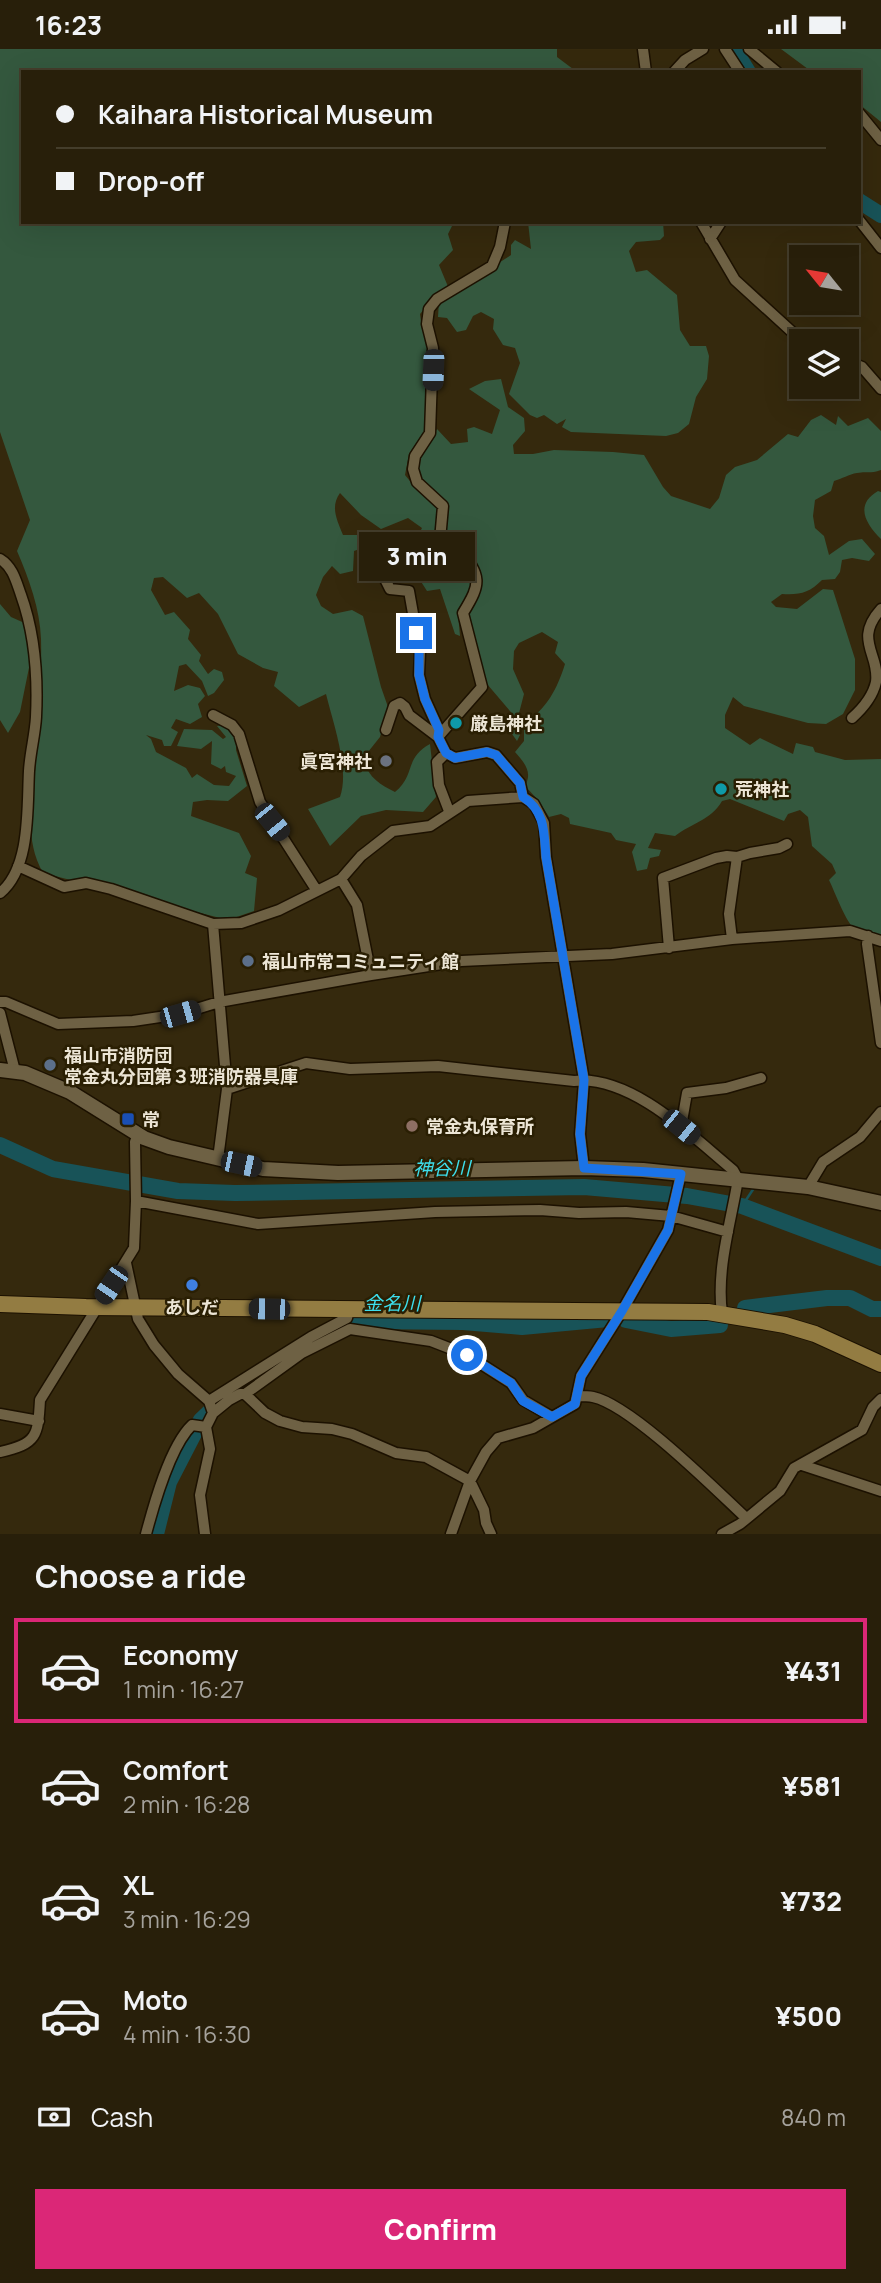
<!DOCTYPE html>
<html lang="en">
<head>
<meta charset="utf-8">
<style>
  body { margin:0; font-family:Manrope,"Noto Sans JP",sans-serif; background:#342c18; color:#f1f3f6; height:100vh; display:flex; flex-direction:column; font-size:26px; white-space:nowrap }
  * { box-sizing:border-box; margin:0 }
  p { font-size:23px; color:#a5a29c }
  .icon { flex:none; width:38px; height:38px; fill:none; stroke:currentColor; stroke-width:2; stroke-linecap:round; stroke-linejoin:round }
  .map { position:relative; height:1485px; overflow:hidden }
  .side { display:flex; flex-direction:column; background:#281f0a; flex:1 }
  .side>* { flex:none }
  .guide { position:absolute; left:21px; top:21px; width:840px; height:154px; border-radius:0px; box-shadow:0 7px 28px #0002,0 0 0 2px #443d2b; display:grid; align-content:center; height:154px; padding:0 35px; background:#281f0a }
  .needle { width:46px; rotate:300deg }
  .tools { position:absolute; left:789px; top:196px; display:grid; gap:14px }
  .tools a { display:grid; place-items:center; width:70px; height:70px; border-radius:0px; background:#281f0a; box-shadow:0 7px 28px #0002,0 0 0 2px #443d2b; font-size:35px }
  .end { position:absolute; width:32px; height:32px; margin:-16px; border:9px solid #1a73e8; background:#fff; box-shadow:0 0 0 4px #fff }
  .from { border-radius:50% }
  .bubble { position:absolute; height:49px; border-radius:0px; background:#281f0a; box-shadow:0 7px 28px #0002,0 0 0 2px #443d2b; font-size:23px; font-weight:800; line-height:49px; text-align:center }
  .car { position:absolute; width:21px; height:42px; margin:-21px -10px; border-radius:9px; box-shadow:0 0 5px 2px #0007; background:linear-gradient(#222 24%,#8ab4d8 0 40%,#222 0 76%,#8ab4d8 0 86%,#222 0) }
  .guide b { display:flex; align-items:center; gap:24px; height:66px; font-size:26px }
  .guide b+b { border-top:2px solid #443d2b }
  .guide i { width:18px; height:18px; background:#f1f3f6 }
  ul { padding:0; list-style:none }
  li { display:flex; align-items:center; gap:21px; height:105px; margin:0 14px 10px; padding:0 21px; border:4px solid transparent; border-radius:0px }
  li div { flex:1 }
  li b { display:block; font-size:26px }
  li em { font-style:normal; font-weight:800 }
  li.on { border-color:#db2777 }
  li>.icon { width:63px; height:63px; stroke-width:1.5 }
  h2 { padding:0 35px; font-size:32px; line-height:84px }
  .pay { display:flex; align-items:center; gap:18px; height:77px; padding:0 35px; font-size:26px }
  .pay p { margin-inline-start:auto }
  .primary-button { display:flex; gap:14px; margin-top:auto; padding:14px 35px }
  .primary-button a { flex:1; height:80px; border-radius:0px; background:#db2777; color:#fff; font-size:28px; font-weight:800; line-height:80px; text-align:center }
  .status { display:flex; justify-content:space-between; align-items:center; height:49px; padding:0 35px; background:#281f0a; direction:ltr }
  .status svg { height:19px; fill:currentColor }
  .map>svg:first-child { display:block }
</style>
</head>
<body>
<div class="status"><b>16:23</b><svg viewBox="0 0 49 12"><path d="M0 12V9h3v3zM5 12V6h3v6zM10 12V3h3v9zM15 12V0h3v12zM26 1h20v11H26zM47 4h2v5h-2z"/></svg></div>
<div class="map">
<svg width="881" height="1485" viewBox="0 0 881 1485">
  <rect width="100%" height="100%" fill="#35290d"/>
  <path fill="#34583e" d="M0,0H557V8L577,23H23V173H454L448,185L453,201L439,216L449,240L426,258L420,265L422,280L429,296L428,368L423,384L409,405L405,426L414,437L439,457L435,490L439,500L455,504L469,523L473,537L458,565L460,587L455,585L440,540L427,542L404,506L400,489L407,482L419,485L422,479L408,469L381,480L361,466L340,444C330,458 337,471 343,486H364L365,498L354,502L353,522L340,525L332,517L323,528L316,546L321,557L333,565L352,561L363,567L381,638L388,658L380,688L364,708C366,727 379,735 395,743C416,726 404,709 430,695L436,748L423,763L386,761L361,767L330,797L308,760L340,748C350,720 333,674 326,645L299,658L274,637L278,623L263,619L238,605L218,565L199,544L187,549L163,528L154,529L151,541L165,566L174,563L190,581L188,590L201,606L199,612L208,625L214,620L222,623L224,631L214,644L208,647L202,632L186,615L179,617L174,642L188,636L200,639L205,647L198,655L202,668L190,675L176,670L171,679L178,683L171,697H164L162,691L146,686L151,690L156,703L186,719L192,729L197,725L214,736L229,737L236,727L226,723L225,717L221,720L211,715L212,692L201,700L177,697L184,680L212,681L223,690L226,688L217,677L230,675L236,683V701L247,737L228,752L207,751L193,753L191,767L239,784L251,807L245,824L257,829L254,862L228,871L43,824C22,786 34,751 36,709C38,670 42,629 41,590C40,560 29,530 17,502L30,471L0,383Z
    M781,0H881V73L859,55V23H812Z
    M528,173H663L664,187L660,191L636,193L629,202L636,223L647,221L677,246L680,281L690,297H706L709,307L707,330L696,348L689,375L678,384L666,387L571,383L562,378L566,370L557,375L544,366L537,369L530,366L509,345L520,314L515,299L503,296L493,280L494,270L481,263L473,267L466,281L457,283L447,269L438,268L439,252L511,206V196L515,191L531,200Z
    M501,330L508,358L524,369L525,382L513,396L514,405H533L554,401L613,403L644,406L663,438L671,447L710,460L719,449L726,426L735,418L757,411L788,385L798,388L811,371L821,366L836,376L838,367L848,377L868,369L881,382V421C870,425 866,422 857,424C849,425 842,430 834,432L831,442L815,451L813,467L815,479L824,487L829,506L849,492L862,490L875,505L869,512L852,509L842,511L840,523L835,530L822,531C809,544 800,546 782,545L771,553L776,558L797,560L823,540L833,541L855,610V641L843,665L826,675L808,674L744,657L733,648L725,666V679L750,696L760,689L793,705L796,694L813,698L815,703L845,711L881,710V886L876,888C869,886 861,885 855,880C846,874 835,843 829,831L836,824L832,815L812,797L808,768L800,761L788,765L784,772L730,750L722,752C711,771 692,774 675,787L655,784L648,799L661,801L659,807L650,809L647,820L637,822L632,803L636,795L616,791L611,784L570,775L569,769L561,765L549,768L539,752L525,737C533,723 524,713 515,703L524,692V674C547,660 557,640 565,615L555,604L558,593L542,583L519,594L514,602L513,620L524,645L518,668L520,686L517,692L512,685L515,668L487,635L470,575L468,565L479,522L443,487L447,467C436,452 411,429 420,409C425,399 432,390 437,380L451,395L468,393L467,380L474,378L492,385L500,361L469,340L485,332Z
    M878,442L881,443V490C866,475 854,456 878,442Z
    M0,555L11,568L29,576L32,604L20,663L8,684L0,671Z"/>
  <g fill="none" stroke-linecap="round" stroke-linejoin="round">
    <path stroke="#185358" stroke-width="2.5" d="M742,1157L754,1139H758"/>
    <path stroke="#185358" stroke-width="16" d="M734,0L748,23
      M859,152L881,166
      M0,1096L53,1120L178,1142L235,1144L584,1138L687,1147L742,1157L881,1209
      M745,1259L827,1249H850L872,1260H881
      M626,1271L671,1280L720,1276
      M333,1284L363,1272L463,1273L522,1278L608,1270
      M156,1485L169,1433L201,1371L221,1352L281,1315"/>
    <defs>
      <path id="street" d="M643,0L646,23
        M725,0L740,23
        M749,0L777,23
        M674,23L685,11L703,0
        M859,64L881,91
        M859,171L881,199
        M701,173L735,231L802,292
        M710,190L721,173
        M847,312L862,318L881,340
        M373,506L390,540L409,542L420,604L419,626L425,650L439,681L438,688L446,704L455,709L487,703L496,706L520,734L523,748
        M0,510C13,518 16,532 21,546C35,585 38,627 36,668C35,686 30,704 29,722C27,758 31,819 0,844
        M213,666L232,676L239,685L260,753L317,842
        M852,669C862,660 873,647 876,633C880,605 853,591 881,560
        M386,681L394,657L400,654L405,658L409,666L438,688L482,638L463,564C482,533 481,528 459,499L446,497L440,491L443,457L417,433L413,420L415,407L430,384L433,299L427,275L429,260L437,250L492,217L500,198L505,173
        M446,704L437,713L439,736L449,762
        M18,817L64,838L86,834L111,840L213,875L241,874L279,861L341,830L361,807L393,782L430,777L468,752L523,748L534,755L544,774L546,808L584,1031L580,1085L584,1119
        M341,830L357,856L371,926
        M213,875L227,1040L218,1110
        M868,887L867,895L881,994
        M732,890L729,865L737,808
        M669,899L663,829L716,809L727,807L737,808L750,804L779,799L787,795
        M0,953H6L58,975L133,972L180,965L219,953L371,926L461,912L612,905L732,890L850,882L881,892
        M0,964L15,1022
        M227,1040L306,1014L350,1020L438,1017L574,1032C631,1026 692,1087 733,1121L738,1130C731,1173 716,1221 722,1264
        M681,1078L687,1044L726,1039L761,1029
        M808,1138L823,1113L860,1088L881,1063
        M136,1152L258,1175L435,1163L540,1161L579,1164L626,1163L671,1167L728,1183
        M126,1214L138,1270L154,1296L178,1325L209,1352L213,1364
        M245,1345L302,1304L350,1280L431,1292L467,1306L511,1334L523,1351L552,1368
        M577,1347C582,1347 588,1347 593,1348C631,1356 715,1440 745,1468
        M209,1352L311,1288L347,1269L349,1261
        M0,1365L39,1372
        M0,1403C37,1395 38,1387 40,1351L134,1199L136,1152L135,1093L138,1085
        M802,1416L881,1442
        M146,1485C154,1455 170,1397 192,1376L206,1378
        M205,1485L200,1446L210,1400L206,1378L213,1364L229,1351L240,1345H245L265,1364L280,1372L302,1378L332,1380L352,1385L396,1404L426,1408L470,1432L484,1461L486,1474L491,1485
        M451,1485L470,1432L486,1403L498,1389L533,1379L575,1355L581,1327L622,1262L668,1181L681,1125
        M722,1485L740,1475L780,1442L794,1419L862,1381L873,1358L881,1350"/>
      <path id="secondary" d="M0,1021L25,1024L70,1043L144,1089L169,1098L263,1120L338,1124L584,1119L643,1121L808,1138L881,1154"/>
      <path id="primary" d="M0,1255L86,1258L708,1263L785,1276L815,1285L881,1315"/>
    </defs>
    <use href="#street" stroke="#1c1100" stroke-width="13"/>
    <use href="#secondary" stroke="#1c1100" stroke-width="17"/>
    <use href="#primary" stroke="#1c1100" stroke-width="18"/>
    <use href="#street" stroke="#6e6144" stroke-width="10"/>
    <use href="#secondary" stroke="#6e6144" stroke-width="14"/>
    <use href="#primary" stroke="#937c42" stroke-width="16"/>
  </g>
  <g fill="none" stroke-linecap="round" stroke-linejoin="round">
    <path stroke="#1a73e8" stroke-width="9" d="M416,584L419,604V626L425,650L439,681L438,688L446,704L455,709L487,703L496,706L520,734L523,748C545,762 544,783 546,808L584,1031L580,1085L584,1119L681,1125L668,1181L622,1262L581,1327L575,1355L552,1368L523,1352L511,1334L467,1306"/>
  </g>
  <g fill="#0f9aa8" stroke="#2a1f03" stroke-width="2.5">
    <circle cx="456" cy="674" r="7"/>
    <circle cx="721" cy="740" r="7"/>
  </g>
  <circle fill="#6b7280" stroke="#2a1f03" stroke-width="2.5" cx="386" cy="712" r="7"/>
  <g fill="#5c6f8a" stroke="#2a1f03" stroke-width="2.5">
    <circle cx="248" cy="912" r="7"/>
    <circle cx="50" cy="1016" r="7"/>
  </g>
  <rect fill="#1a4fb4" stroke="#2a1f03" stroke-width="2.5" x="121" y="1063" width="14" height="14" rx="3.5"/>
  <circle fill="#8d6e63" stroke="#2a1f03" stroke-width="2.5" cx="412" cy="1077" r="7"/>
  <circle fill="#3f7fe0" stroke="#2a1f03" stroke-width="2.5" cx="192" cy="1236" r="7"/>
  <g text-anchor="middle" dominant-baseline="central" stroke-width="5" stroke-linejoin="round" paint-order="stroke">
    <g font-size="18" font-weight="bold" fill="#ece5d5" stroke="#2a1f03" text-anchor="start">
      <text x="470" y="674">厳島神社</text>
      <text x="372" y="712" text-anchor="end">眞宮神社</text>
      <text x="735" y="740">荒神社</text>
      <text x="262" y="912">福山市常コミュニティ館</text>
      <text x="64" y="1006">福山市消防団<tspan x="64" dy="21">常金丸分団第３班消防器具庫</tspan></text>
      <text x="142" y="1070">常</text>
      <text x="426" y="1077">常金丸保育所</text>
      <text x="192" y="1258" text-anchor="middle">あしだ</text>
    </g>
    <g font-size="19" font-style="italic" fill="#3ddeec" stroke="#2a1f03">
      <text x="442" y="1119">神谷川</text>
      <text x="392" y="1254">金名川</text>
    </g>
  </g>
</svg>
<div class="tools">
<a><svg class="needle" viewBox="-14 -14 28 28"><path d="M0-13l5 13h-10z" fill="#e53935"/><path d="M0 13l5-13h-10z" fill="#a5a29c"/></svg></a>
<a><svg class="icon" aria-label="layers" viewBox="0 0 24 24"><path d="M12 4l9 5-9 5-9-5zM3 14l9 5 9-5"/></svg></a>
</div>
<i class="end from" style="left:467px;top:1306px"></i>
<i class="end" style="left:416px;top:584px"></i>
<div class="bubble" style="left:359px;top:483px;width:116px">3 min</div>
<i class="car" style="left:433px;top:321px;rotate:182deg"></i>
<i class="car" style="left:272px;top:773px;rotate:141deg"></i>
<i class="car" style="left:180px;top:965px;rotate:74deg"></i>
<i class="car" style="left:681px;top:1078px;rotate:129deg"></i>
<i class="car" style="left:241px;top:1115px;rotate:102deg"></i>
<i class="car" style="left:111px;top:1236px;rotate:214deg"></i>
<i class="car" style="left:269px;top:1260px;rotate:271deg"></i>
<div class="guide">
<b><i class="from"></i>Kaihara Historical Museum</b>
<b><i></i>Drop-off</b>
</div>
</div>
<section class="side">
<h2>Choose a ride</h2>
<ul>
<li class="on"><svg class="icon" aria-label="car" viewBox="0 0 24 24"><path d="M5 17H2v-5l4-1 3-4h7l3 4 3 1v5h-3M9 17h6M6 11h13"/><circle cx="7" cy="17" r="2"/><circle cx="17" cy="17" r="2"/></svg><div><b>Economy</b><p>1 min · 16:27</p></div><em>¥431</em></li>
<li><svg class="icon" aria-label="car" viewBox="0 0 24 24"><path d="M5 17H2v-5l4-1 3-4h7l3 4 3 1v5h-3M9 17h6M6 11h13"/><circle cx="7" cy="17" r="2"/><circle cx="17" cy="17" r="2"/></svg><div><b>Comfort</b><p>2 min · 16:28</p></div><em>¥581</em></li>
<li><svg class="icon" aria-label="car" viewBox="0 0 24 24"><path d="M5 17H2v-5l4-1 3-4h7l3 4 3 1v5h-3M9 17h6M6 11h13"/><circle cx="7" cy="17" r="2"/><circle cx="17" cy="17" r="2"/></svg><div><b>XL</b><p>3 min · 16:29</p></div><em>¥732</em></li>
<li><svg class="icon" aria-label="car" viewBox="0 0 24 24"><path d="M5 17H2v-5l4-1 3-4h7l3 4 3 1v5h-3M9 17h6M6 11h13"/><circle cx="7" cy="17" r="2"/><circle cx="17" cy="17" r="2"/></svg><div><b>Moto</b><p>4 min · 16:30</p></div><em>¥500</em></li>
</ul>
<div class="pay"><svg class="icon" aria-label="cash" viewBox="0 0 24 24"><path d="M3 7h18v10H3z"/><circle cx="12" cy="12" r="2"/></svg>Cash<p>840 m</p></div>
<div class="primary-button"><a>Confirm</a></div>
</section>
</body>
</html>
